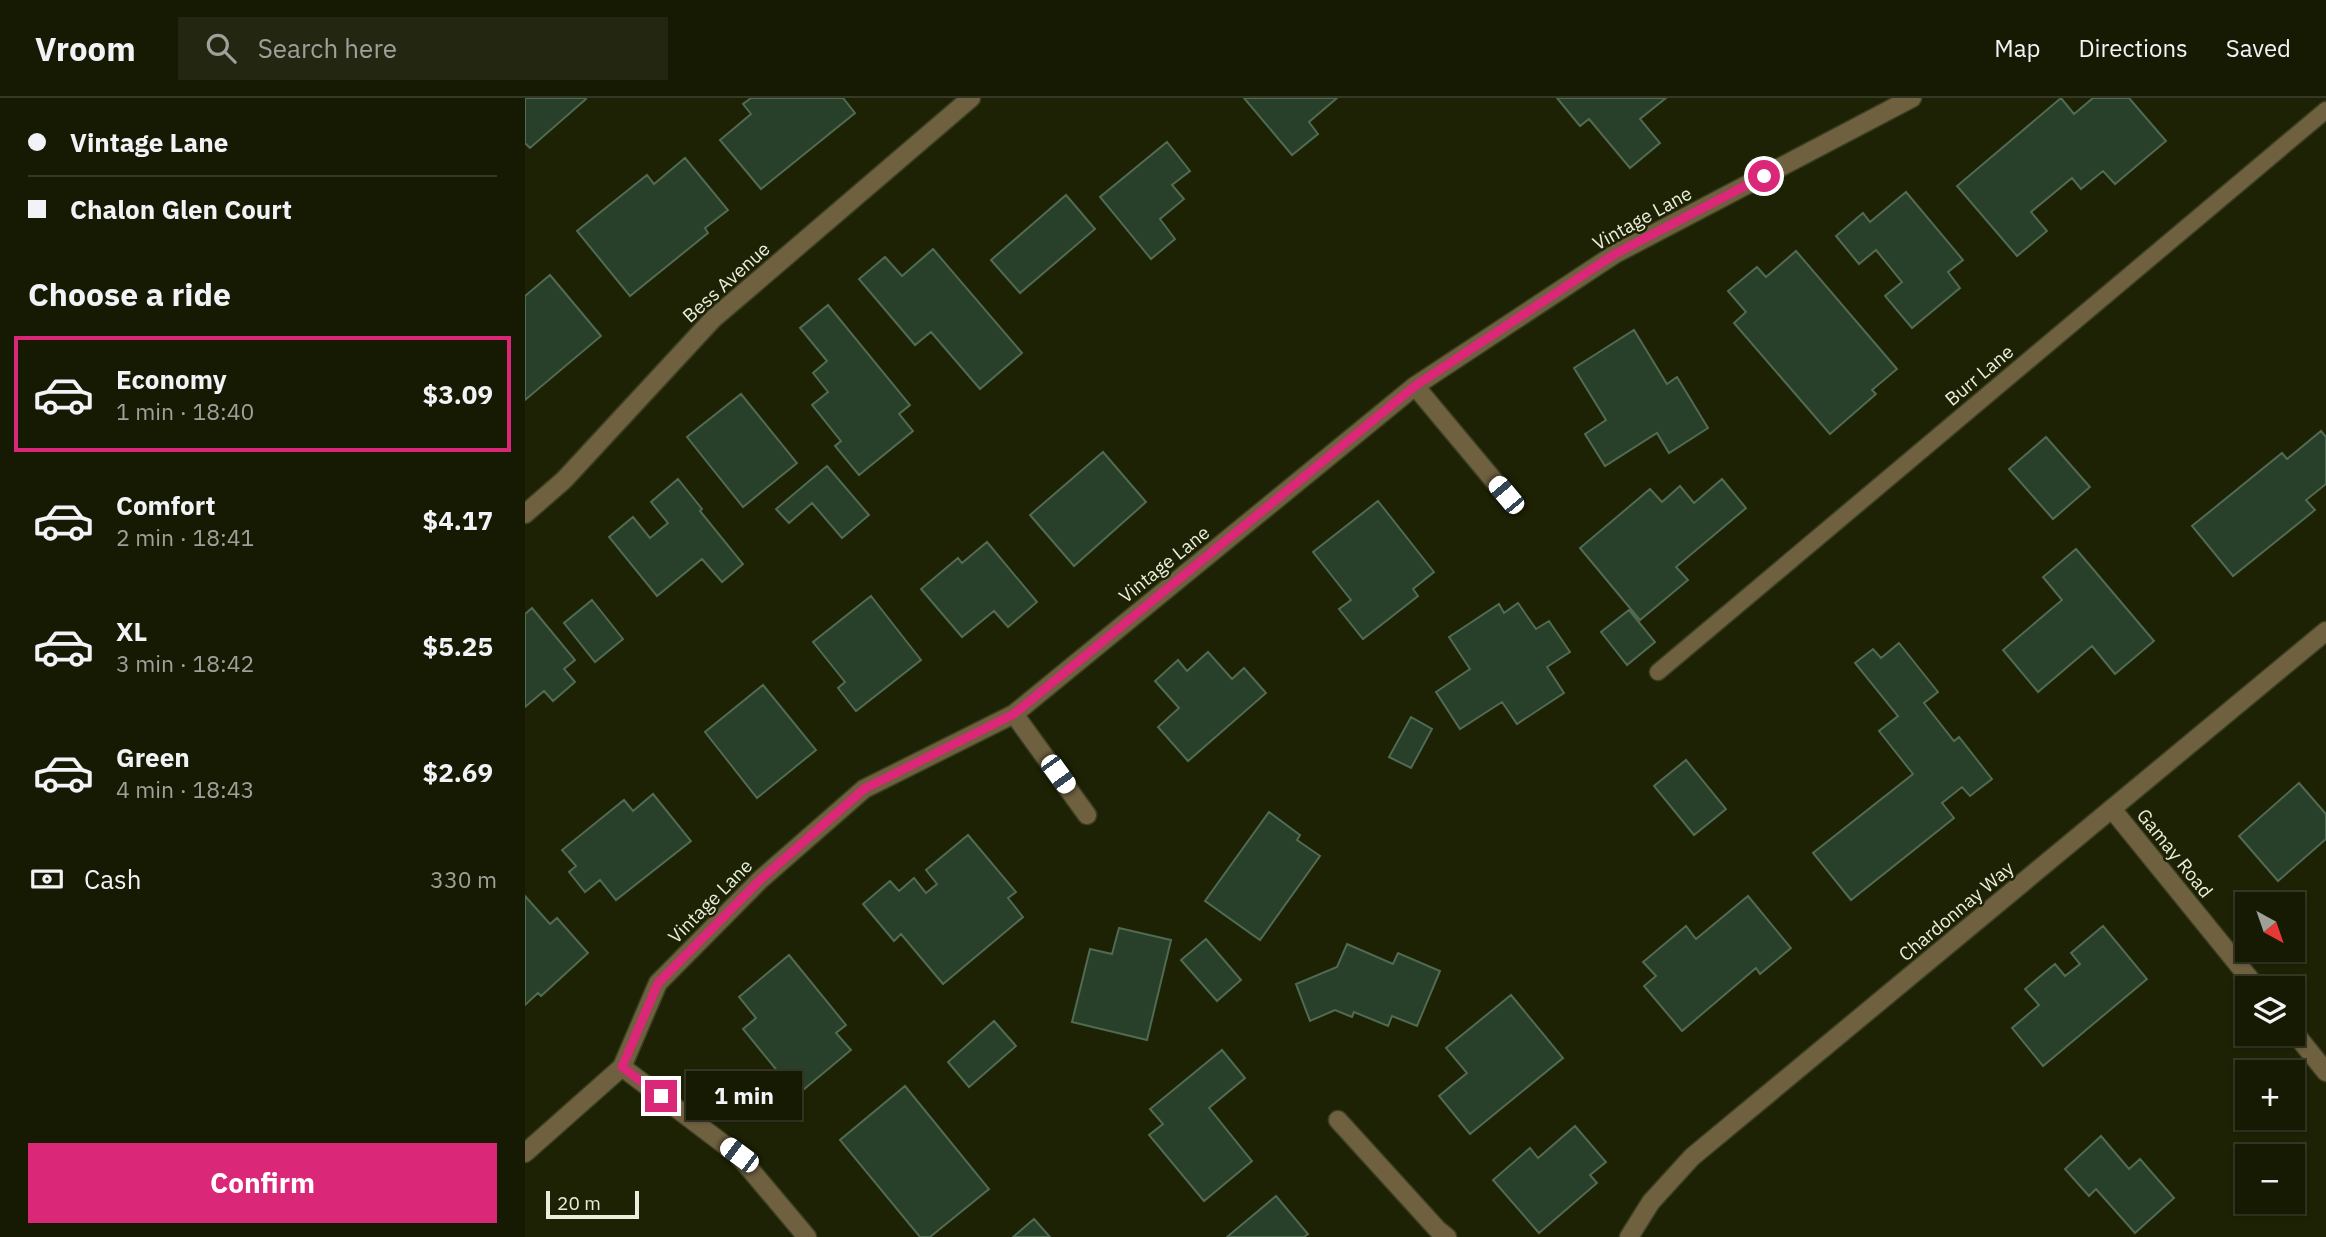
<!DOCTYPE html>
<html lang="en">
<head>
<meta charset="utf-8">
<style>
  body { margin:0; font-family:"IBM Plex Sans",sans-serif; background:#232712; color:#f1f3f6; height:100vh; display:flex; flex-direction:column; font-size:26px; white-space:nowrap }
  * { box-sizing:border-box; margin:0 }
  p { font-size:23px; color:#9ea19a }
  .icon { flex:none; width:38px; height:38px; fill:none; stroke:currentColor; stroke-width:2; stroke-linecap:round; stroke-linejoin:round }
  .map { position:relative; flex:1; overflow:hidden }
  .sheet { display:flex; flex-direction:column; background:#161a03; width:525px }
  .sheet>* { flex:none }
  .guide { display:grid; align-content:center; height:154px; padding:0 28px; background:#161a03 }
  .needle { width:46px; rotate:140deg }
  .controls { position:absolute; left:1710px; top:794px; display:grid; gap:14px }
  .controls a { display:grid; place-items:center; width:70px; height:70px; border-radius:0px; background:#161a03; box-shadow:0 2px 5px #0004,0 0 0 2px #353825; font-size:35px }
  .scale { position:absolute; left:21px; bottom:18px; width:93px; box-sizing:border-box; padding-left:7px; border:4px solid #ebeedc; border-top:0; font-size:19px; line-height:24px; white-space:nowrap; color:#ebeedc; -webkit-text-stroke:5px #1e2204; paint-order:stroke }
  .end { position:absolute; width:32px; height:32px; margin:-16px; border:9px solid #db2777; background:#fff; box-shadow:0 0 0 4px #fff }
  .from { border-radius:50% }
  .bubble { position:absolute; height:49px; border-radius:0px; background:#161a03; box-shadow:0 2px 5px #0004,0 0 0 2px #353825; font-size:23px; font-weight:700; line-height:49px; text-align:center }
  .car { position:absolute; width:21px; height:42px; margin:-21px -10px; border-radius:9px; box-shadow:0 0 5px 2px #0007; background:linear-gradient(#fff 24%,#345 0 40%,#fff 0 76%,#345 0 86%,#fff 0) }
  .guide b { display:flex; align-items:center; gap:24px; height:66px; font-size:26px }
  .guide b+b { border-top:2px solid #353825 }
  .guide i { width:18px; height:18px; background:#f1f3f6 }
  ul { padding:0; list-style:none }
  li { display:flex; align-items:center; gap:21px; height:116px; margin:0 14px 10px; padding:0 14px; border:4px solid transparent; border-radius:0px }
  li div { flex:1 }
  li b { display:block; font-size:26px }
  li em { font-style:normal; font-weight:700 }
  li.current { border-color:#db2777 }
  li>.icon { width:63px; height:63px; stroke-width:1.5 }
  h2 { padding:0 28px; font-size:32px; line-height:84px }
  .pay { display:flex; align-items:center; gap:18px; height:77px; padding:0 28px; font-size:26px }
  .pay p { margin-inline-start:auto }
  .cta { display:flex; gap:14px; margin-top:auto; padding:14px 28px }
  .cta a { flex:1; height:80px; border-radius:0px; background:#db2777; color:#fff; font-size:28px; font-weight:700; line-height:80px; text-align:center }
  header { display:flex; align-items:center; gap:42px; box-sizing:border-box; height:98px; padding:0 35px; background:#161a03; border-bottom:2px solid #353825 }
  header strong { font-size:33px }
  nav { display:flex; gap:38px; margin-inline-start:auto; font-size:24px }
  .search { width:490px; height:63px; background:#232712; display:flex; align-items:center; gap:18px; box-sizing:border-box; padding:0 24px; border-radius:0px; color:#9ea19a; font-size:26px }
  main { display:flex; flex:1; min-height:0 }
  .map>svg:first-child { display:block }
</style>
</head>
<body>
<header>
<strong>Vroom</strong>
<div class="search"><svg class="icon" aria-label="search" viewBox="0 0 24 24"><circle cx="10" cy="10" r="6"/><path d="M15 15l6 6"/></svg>Search here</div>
<nav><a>Map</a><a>Directions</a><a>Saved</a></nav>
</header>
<main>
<section class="sheet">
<div class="guide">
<b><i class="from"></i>Vintage Lane</b>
<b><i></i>Chalon Glen Court</b>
</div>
<h2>Choose a ride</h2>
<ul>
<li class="current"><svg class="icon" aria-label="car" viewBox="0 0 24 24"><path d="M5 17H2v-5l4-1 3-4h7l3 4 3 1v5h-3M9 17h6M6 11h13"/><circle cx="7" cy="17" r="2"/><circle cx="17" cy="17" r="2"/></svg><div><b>Economy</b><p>1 min · 18:40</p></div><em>$3.09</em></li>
<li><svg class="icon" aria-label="car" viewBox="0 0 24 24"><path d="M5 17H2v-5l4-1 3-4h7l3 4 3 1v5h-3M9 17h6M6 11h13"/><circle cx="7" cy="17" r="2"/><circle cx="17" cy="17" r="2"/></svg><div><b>Comfort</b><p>2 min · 18:41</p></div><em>$4.17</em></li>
<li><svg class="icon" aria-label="car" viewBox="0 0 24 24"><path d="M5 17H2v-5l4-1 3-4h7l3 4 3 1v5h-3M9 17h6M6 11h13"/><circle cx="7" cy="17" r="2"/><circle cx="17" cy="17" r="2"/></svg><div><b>XL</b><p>3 min · 18:42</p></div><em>$5.25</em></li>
<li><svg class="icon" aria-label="car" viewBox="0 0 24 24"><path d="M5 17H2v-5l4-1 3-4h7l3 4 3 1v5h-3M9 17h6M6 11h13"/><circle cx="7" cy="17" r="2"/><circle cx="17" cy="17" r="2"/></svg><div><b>Green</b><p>4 min · 18:43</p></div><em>$2.69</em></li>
</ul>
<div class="pay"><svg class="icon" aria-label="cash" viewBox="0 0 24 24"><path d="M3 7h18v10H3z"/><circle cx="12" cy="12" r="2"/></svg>Cash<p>330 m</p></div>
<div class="cta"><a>Confirm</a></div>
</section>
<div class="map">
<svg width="1801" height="1139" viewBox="0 0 1801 1139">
  <rect width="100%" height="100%" fill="#1e2204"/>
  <path fill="#284029" stroke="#516a52" stroke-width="2" d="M0,0H60L61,1L5,50L0,45Z
    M226,0H318L330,15L236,91L195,42L226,16L218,6Z
    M719,0H812L784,24L793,36L767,57Z
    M1032,0H1141L1115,21L1135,45L1105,70L1064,21L1055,28Z
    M1536,0L1549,16L1568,0H1604L1641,43L1590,86L1578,73L1556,91L1547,80L1506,114L1522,133L1492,158L1432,88Z
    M642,44L665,73L647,87L659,101L635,121L650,141L626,161L575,99Z
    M160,60L203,112L180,130L183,135L105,198L52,133L122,77L129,86Z
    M1381,94L1438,162L1423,174L1435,190L1387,230L1360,198L1377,184L1351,152L1334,166L1311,138L1338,115L1345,124Z
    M541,97L570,131L495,195L466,162Z
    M408,151L497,255L455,291L406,234L390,247L334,181L360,159L377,178Z
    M1271,153L1372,271L1347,292L1351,296L1305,336L1209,225L1221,214L1203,193L1232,169L1241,179Z
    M25,177L76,238L0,302V198Z
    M303,207L385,307L374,316L388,333L334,377L310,348L316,343L287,307L303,294L288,275L302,263L275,230Z
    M1109,232L1142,286L1152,279L1183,330L1144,355L1132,335L1080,368L1060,336L1081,322L1049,270Z
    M216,296L272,365L218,409L162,339Z
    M1796,333L1801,339V386L1781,402L1790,412L1708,478L1667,428L1757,355L1762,361Z
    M1521,339L1565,389L1528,421L1484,371Z
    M578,354L621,404L549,468L505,417Z
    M302,368L344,417L317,440L287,405L264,425L251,411Z
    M153,381L177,411L175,413L218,466L197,484L177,461L132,498L84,439L108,419L125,440L143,425L126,404Z
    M1197,381L1221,410L1151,469L1163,482L1115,522L1055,450L1125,391L1137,404L1155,388L1169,405Z
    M853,403L909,474L888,491L893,498L838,541L814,511L826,502L788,454Z
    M462,444L512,504L483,529L469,513L437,539L396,491L433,460L437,465Z
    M1551,451L1629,543L1590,576L1567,548L1513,594L1478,552L1537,502L1518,479Z
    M346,498L396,562L331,613L313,590L320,584L288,544Z
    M67,502L98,541L70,564L39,525Z
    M993,505L1011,531L1024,523L1045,554L1022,569L1039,595L992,626L977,604L935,631L911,594L945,571L924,539L974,506L979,515Z
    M7,510L50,562L39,571L50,584L28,603L19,593L0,609V516Z
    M1104,512L1130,544L1102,567L1076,534Z
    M1374,545L1413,594L1399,605L1429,643L1434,639L1467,681L1445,698L1437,689L1417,705L1429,720L1326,802L1288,755L1388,676L1354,633L1373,618L1330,565L1348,551L1356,560Z
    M683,554L707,581L719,570L741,595L663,663L633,629L654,610L630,583L653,562L662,573Z
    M238,587L291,652L232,700L180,634Z
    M886,619L907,631L886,670L864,659Z
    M1161,662L1201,711L1169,737L1129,688Z
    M1774,685L1801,716V741L1753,783L1714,738Z
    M128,696L166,743L91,802L75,782L60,794L44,774L51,768L37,752L99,702L108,713Z
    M744,714L775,737L772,742L795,758L735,842L680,803Z
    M443,737L491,794L483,800L498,819L418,886L376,836L369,843L338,806L365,783L374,793L389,780L401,795L412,786L401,772Z
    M0,798L25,826L32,820L63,855L16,898L13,895L0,907Z
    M1223,798L1266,850L1235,876L1231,870L1157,933L1119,888L1131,878L1118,864L1161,828L1171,841Z
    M1578,828L1622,881L1518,968L1487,930L1514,907L1500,891L1530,866L1540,878L1555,866L1546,855Z
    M594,830L646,842L622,942L547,924L565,851L587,856Z
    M681,841L716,882L692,903L656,862Z
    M822,846L868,866L873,855L915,873L892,928L867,918L863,928L829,914L827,919L810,912L785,923L771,886L812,869Z
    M264,857L321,927L311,935L326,952L272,997L218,931L231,920L214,899Z
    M986,897L1038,960L945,1036L914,998L942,975L921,950Z
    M469,923L491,948L444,989L423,964Z
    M697,952L720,980L684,1010L727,1063L679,1103L624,1037L638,1026L625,1011Z
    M380,988L464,1091L405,1139H395L315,1042Z
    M1050,1028L1081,1064L1065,1077L1072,1085L1014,1135L968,1082L1005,1050L1013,1060Z
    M1576,1038L1604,1071L1615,1061L1649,1100L1610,1135L1571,1091L1564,1098L1540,1071Z
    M751,1098L783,1136L779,1139H702Z
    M509,1121L525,1139H488Z"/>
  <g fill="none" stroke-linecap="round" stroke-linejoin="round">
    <defs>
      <path id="lane" d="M1133,574L1801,12"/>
      <path id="street" d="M890,288L981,397
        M0,416L39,382L188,221L446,0
        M489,616L562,717
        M1587,711L1733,891
        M1768,933L1801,974
        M97,969L213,1057L282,1139
        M813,1022L913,1132L922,1139
        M0,1055L97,969L133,885L235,782L339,691L489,616L890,288L1090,156L1387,0
        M1104,1139L1126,1104L1167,1059L1801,533"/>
    </defs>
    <use href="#lane" stroke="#3b3f22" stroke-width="19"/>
    <use href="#street" stroke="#3b3f22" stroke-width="21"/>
    <use href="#lane" stroke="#6f6140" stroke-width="16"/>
    <use href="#street" stroke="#6f6140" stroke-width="18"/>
  </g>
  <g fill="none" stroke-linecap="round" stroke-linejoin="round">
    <path stroke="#db2777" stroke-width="9" d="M136,998L97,969L133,885L235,782L339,691L489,616L890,288L1090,156L1239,78"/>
  </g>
  <g text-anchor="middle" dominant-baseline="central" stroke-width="5" stroke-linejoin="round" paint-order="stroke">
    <g font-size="19" fill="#ebeedc" stroke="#1e2204">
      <text transform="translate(1117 120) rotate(-29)">Vintage Lane</text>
      <text transform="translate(201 184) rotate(-42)">Bess Avenue</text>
      <text transform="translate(1454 277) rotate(-40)">Burr Lane</text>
      <text transform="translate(639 466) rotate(-39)">Vintage Lane</text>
      <text transform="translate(1650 755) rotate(51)">Gamay Road</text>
      <text transform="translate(185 803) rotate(-45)">Vintage Lane</text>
      <text transform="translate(1431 813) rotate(-40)">Chardonnay Way</text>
    </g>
  </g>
</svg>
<div class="controls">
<a><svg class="needle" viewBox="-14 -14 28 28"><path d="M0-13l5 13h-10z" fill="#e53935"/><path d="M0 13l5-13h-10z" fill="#9ea19a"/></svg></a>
<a><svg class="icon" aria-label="layers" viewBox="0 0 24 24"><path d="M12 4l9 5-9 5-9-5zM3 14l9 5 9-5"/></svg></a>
<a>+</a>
<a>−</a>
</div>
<div class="scale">20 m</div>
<i class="end from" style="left:1239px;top:78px"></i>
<i class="end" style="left:136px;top:998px"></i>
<div class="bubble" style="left:161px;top:973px;width:116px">1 min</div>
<i class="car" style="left:981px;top:397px;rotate:320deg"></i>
<i class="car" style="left:533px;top:676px;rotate:144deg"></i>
<i class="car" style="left:214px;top:1057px;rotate:307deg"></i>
</div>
</main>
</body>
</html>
